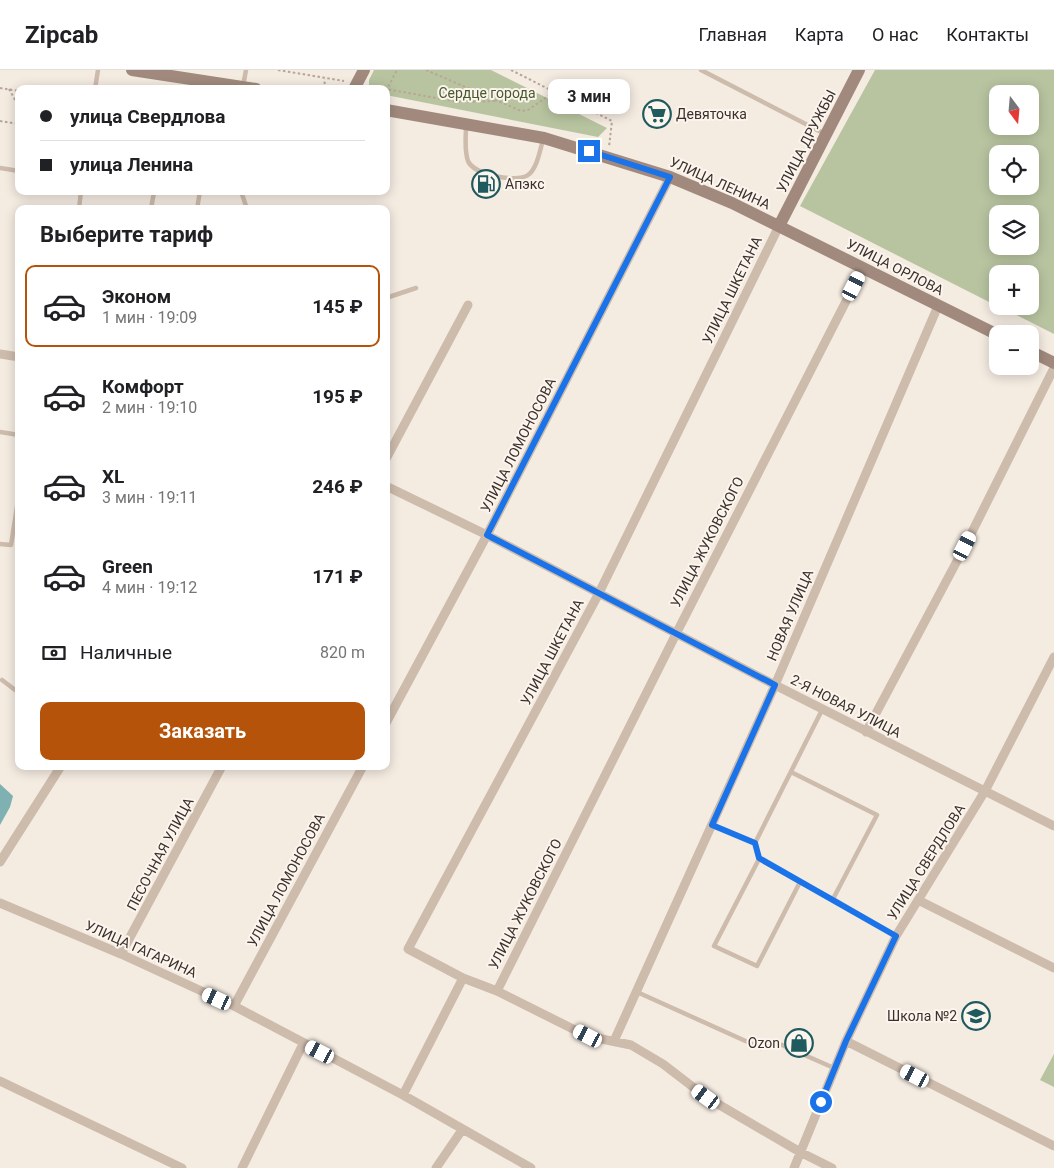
<!DOCTYPE html>
<html lang="ru">
<head>
<meta charset="utf-8">
<style>
  body { margin:0; font-family:Roboto,sans-serif; background:#f6f6f6; color:#202124; height:100vh; display:flex; flex-direction:column; font-size:19px; white-space:nowrap }
  * { box-sizing:border-box; margin:0 }
  p { font-size:16px; color:#757577 }
  .icon { flex:none; width:28px; height:28px; fill:none; stroke:currentColor; stroke-width:2; stroke-linecap:round; stroke-linejoin:round }
  .map { position:relative; flex:1; overflow:hidden }
  .drawer { position:absolute; left:15px; top:135px; width:375px; height:565px; display:flex; flex-direction:column; background:#fff; border-radius:10px; box-shadow:0 2px 12px #0003 }
  .drawer>* { flex:none }
  .hud { position:absolute; left:15px; top:15px; width:375px; height:110px; border-radius:10px; box-shadow:0 2px 12px #0003; display:grid; align-content:center; height:110px; padding:0 25px; background:#fff }
  .needle { width:32px; rotate:164deg }
  .tools { position:absolute; left:989px; top:15px; display:grid; gap:10px }
  .tools a { display:grid; place-items:center; width:50px; height:50px; border-radius:10px; background:#fff; box-shadow:0 2px 12px #0003; font-size:25px }
  .end { position:absolute; width:22px; height:22px; margin:-11px; border:6px solid #1a73e8; background:#fff; box-shadow:0 0 0 2px #fff }
  .from { border-radius:50% }
  .bubble { position:absolute; height:35px; border-radius:10px; background:#fff; box-shadow:0 2px 12px #0003; font-size:16px; font-weight:700; line-height:35px; text-align:center }
  .car { position:absolute; width:15px; height:30px; margin:-15px -8px; border-radius:6px; box-shadow:0 0 4px 1px #0007; background:linear-gradient(#fff 24%,#345 0 40%,#fff 0 76%,#345 0 86%,#fff 0) }
  .hud b { display:flex; align-items:center; gap:18px; height:48px; font-size:19px }
  .hud b+b { border-top:1px solid #e0e0e0 }
  .hud i { width:12px; height:12px; background:#202124 }
  ul { padding:0; list-style:none }
  li { display:flex; align-items:center; gap:15px; height:82px; margin:0 10px 8px; padding:0 15px; border:2px solid transparent; border-radius:10px }
  li div { flex:1 }
  li b { display:block; font-size:19px }
  li em { font-style:normal; font-weight:700 }
  li.current { border-color:#b45309 }
  li>.icon { width:45px; height:45px; stroke-width:1.5 }
  h2 { padding:0 25px; font-size:22px; line-height:60px }
  .pay { display:flex; align-items:center; gap:12px; height:55px; padding:0 25px; font-size:19px }
  .pay p { margin-inline-start:auto }
  .primary-button { display:flex; gap:10px; margin-top:auto; padding:10px 25px }
  .primary-button a { flex:1; height:58px; border-radius:10px; background:#b45309; color:#fff; font-size:20px; font-weight:700; line-height:58px; text-align:center }
  header { display:flex; align-items:center; gap:30px; box-sizing:border-box; height:70px; padding:0 25px; background:#fff; border-bottom:1px solid #e0e0e0 }
  header strong { font-size:24px }
  nav { display:flex; gap:28px; margin-inline-start:auto; font-size:18px }
  .map>svg:first-child { display:block }
</style>
</head>
<body>
<header>
<strong>Zipcab</strong>
<nav><a>Главная</a><a>Карта</a><a>О нас</a><a>Контакты</a></nav>
</header>
<div class="map">
<svg width="1054" height="1098" viewBox="0 0 1054 1098">
  <rect width="100%" height="100%" fill="#f4ebe1"/>
  <path fill="#b8c4a0" fill-rule="evenodd" d="M374,0H491L607,58L598,67L386,25V19H369V10Z
    M875,0H1054V264L999,236H1030V204H998L997,236L800,136ZM998,24H1030V56H998ZM998,84H1030V116H998ZM998,144H1030V176H998Z
    M1054,984V1017L1040,1010Z"/>
  <path fill="#7fb0b2" d="M0,714L13,726L10,737L0,755Z"/>
  <g fill="none" stroke-linecap="round" stroke-linejoin="round">
    <path stroke="#b9a596" stroke-width="2" stroke-dasharray="2.5 2.5" stroke-linecap="butt" d="M278,0L344,11
      M426,0L521,41L528,40L554,22
      M511,0L612,51L609,77
      M369,16L459,32L497,31
      M0,18L19,21
      M9,19L19,37
      M324,19L325,9
      M386,21L397,0
      M0,51L19,54"/>
    <path stroke="#cdbbac" stroke-width="4.5" d="M701,0L825,64
      M243,16L246,0
      M95,19L98,0
      M466,56C466,67 464,80 468,91C474,105 516,113 528,105C537,99 540,80 543,70
      M0,98L19,101
      M151,121L154,122L151,139
      M241,121L247,139
      M79,139L81,121
      M197,139L200,121
      M386,228L416,218
      M0,362L19,365
      M0,474L11,475L19,424
      M2,610L19,623
      M791,702L877,745L833,829L896,866
      M712,755L755,773L822,640
      M755,773L759,789L714,876L757,896L800,812L833,829
      M759,789L800,812
      M637,922L761,978L775,972L834,998"/>
    <path stroke="#cdbbac" stroke-width="9" d="M0,284L19,287
      M386,389L468,235
      M386,416L487,465L775,615L1054,756
      M386,653L487,465L670,107
      M866,662L965,476L1054,298
      M0,792L61,696
      M918,830L1054,898
      M0,833L121,884L234,936L403,1025L531,1098
      M121,884L222,696
      M463,908L408,879L598,525L779,156
      M497,921L676,564L863,198
      M234,936L363,696
      M614,971L775,615L938,236
      M846,971L1054,1076
      M0,1011L182,1098
      M403,1025L463,908L497,921L587,966L631,975L663,994L706,1027L800,1082L832,1098
      M242,1098L303,974
      M436,1098L462,1060
      M794,1098L846,971L896,866L985,721L1054,587"/>
    <path stroke="#a18a7d" stroke-width="12" d="M132,0L256,19
      M354,19L364,0
      M386,40L544,68L670,107L732,133L998,265
      M779,156L859,0
      M1030,281L1054,293"/>
  </g>
  <g fill="none" stroke-linecap="round" stroke-linejoin="round">
    <path stroke="#1a73e8" stroke-width="6" d="M589,81L670,107L487,465L775,615L712,755L755,773L759,788L896,866L846,971L821,1032"/>
  </g>
  <defs>
    <symbol id="supermarket-ring" viewBox="-11 -11 22 22"><circle r="9.5" fill="#fbf5ee" stroke="#1f5a5e" stroke-width="1.5"/><path d="M-6-5.5h2.5l.6 2H6L4.5 2H-2.5L-4.4-4H-6ZM-1.5 3.2a1.3 1.3 0 1 0 .1 0ZM3 3.2a1.3 1.3 0 1 0 .1 0Z" fill="#1f5a5e"/></symbol>
    <symbol id="fuel-ring" viewBox="-11 -11 22 22"><circle r="9.5" fill="#fbf5ee" stroke="#1f5a5e" stroke-width="1.5"/><path d="M-5.5-6h7V0h2V4h1.3V-2.5L3-4.5l.8-.8L6-3V5H2.5V1h-1V6h-7ZM-4.2-4.7v3.2H.2V-4.7Z" fill="#1f5a5e"/></symbol>
    <symbol id="school-ring" viewBox="-11 -11 22 22"><circle r="9.5" fill="#fbf5ee" stroke="#1f5a5e" stroke-width="1.5"/><path d="M0-5L7-2L0 1L-7-2ZM-4 1L0 2.5L4 1V4Q0 6-4 4Z" fill="#1f5a5e"/></symbol>
    <symbol id="shop-ring" viewBox="-11 -11 22 22"><circle r="9.5" fill="#fbf5ee" stroke="#1f5a5e" stroke-width="1.5"/><path d="M-5-2.5h2.3a2.7 3.5 0 0 1 5.4 0H5L5.5 6h-11ZM-1.5-2.5h3a1.5 2.3 0 0 0-3 0Z" fill="#1f5a5e"/></symbol>
  </defs>
  <g fill-rule="evenodd">
    <use href="#supermarket-ring" x="641" y="28" width="32" height="32"/>
    <use href="#fuel-ring" x="470" y="98" width="32" height="32"/>
    <use href="#school-ring" x="960" y="930" width="32" height="32"/>
    <use href="#shop-ring" x="783" y="957" width="32" height="32"/>
  </g>
  <g text-anchor="middle" dominant-baseline="central" stroke-width="4" stroke-linejoin="round" paint-order="stroke">
    <g font-size="14" fill="#4a5a2e" stroke="#fbf5ee">
      <text x="487" y="23">Сердце города</text>
    </g>
    <g font-size="14" fill="#3b302b" stroke="#fbf5ee" text-anchor="start">
      <text x="676" y="44">Девяточка</text>
      <text x="505" y="114">Апэкс</text>
      <text x="957" y="946" text-anchor="end">Школа №2</text>
      <text x="780" y="973" text-anchor="end">Ozon</text>
    </g>
    <g font-size="14" fill="#3b302b" stroke="#fbf5ee">
      <text transform="translate(806 71) rotate(-63)">УЛИЦА ДРУЖБЫ</text>
      <text transform="translate(720 113) rotate(24)">УЛИЦА ЛЕНИНА</text>
      <text transform="translate(895 197) rotate(27)">УЛИЦА ОРЛОВА</text>
      <text transform="translate(732 220) rotate(-64)">УЛИЦА ШКЕТАНА</text>
      <text transform="translate(518 375) rotate(-63)">УЛИЦА ЛОМОНОСОВА</text>
      <text transform="translate(707 472) rotate(-63)">УЛИЦА ЖУКОВСКОГО</text>
      <text transform="translate(790 545) rotate(-67)">НОВАЯ УЛИЦА</text>
      <text transform="translate(552 582) rotate(-62)">УЛИЦА ШКЕТАНА</text>
      <text transform="translate(846 636) rotate(27)">2-Я НОВАЯ УЛИЦА</text>
      <text transform="translate(160 784) rotate(-62)">ПЕСОЧНАЯ УЛИЦА</text>
      <text transform="translate(926 792) rotate(-58)">УЛИЦА СВЕРДЛОВА</text>
      <text transform="translate(286 810) rotate(-62)">УЛИЦА ЛОМОНОСОВА</text>
      <text transform="translate(525 834) rotate(-63)">УЛИЦА ЖУКОВСКОГО</text>
      <text transform="translate(141 879) rotate(24)">УЛИЦА ГАГАРИНА</text>
    </g>
  </g>
</svg>
<div class="tools">
<a><svg class="needle" viewBox="-14 -14 28 28"><path d="M0-13l5 13h-10z" fill="#e53935"/><path d="M0 13l5-13h-10z" fill="#757577"/></svg></a>
<a><svg class="icon" aria-label="locate" viewBox="0 0 24 24"><circle cx="12" cy="12" r="6"/><path d="M12 2v4M12 18v4M2 12h4M18 12h4"/></svg></a>
<a><svg class="icon" aria-label="layers" viewBox="0 0 24 24"><path d="M12 4l9 5-9 5-9-5zM3 14l9 5 9-5"/></svg></a>
<a>+</a>
<a>−</a>
</div>
<i class="end from" style="left:821px;top:1032px"></i>
<i class="end" style="left:589px;top:81px"></i>
<div class="bubble" style="left:548px;top:9px;width:82px">3 мин</div>
<i class="car" style="left:854px;top:216px;rotate:27deg"></i>
<i class="car" style="left:965px;top:476px;rotate:27deg"></i>
<i class="car" style="left:217px;top:929px;rotate:295deg"></i>
<i class="car" style="left:588px;top:966px;rotate:297deg"></i>
<i class="car" style="left:320px;top:982px;rotate:297deg"></i>
<i class="car" style="left:915px;top:1006px;rotate:297deg"></i>
<i class="car" style="left:706px;top:1027px;rotate:306deg"></i>
<div class="hud">
<b><i class="from"></i>улица Свердлова</b>
<b><i></i>улица Ленина</b>
</div>
<section class="drawer">
<h2>Выберите тариф</h2>
<ul>
<li class="current"><svg class="icon" aria-label="car" viewBox="0 0 24 24"><path d="M5 17H2v-5l4-1 3-4h7l3 4 3 1v5h-3M9 17h6M6 11h13"/><circle cx="7" cy="17" r="2"/><circle cx="17" cy="17" r="2"/></svg><div><b>Эконом</b><p>1 мин · 19:09</p></div><em>145 ₽</em></li>
<li><svg class="icon" aria-label="car" viewBox="0 0 24 24"><path d="M5 17H2v-5l4-1 3-4h7l3 4 3 1v5h-3M9 17h6M6 11h13"/><circle cx="7" cy="17" r="2"/><circle cx="17" cy="17" r="2"/></svg><div><b>Комфорт</b><p>2 мин · 19:10</p></div><em>195 ₽</em></li>
<li><svg class="icon" aria-label="car" viewBox="0 0 24 24"><path d="M5 17H2v-5l4-1 3-4h7l3 4 3 1v5h-3M9 17h6M6 11h13"/><circle cx="7" cy="17" r="2"/><circle cx="17" cy="17" r="2"/></svg><div><b>XL</b><p>3 мин · 19:11</p></div><em>246 ₽</em></li>
<li><svg class="icon" aria-label="car" viewBox="0 0 24 24"><path d="M5 17H2v-5l4-1 3-4h7l3 4 3 1v5h-3M9 17h6M6 11h13"/><circle cx="7" cy="17" r="2"/><circle cx="17" cy="17" r="2"/></svg><div><b>Green</b><p>4 мин · 19:12</p></div><em>171 ₽</em></li>
</ul>
<div class="pay"><svg class="icon" aria-label="cash" viewBox="0 0 24 24"><path d="M3 7h18v10H3z"/><circle cx="12" cy="12" r="2"/></svg>Наличные<p>820 m</p></div>
<div class="primary-button"><a>Заказать</a></div>
</section>
</div>
</body>
</html>
